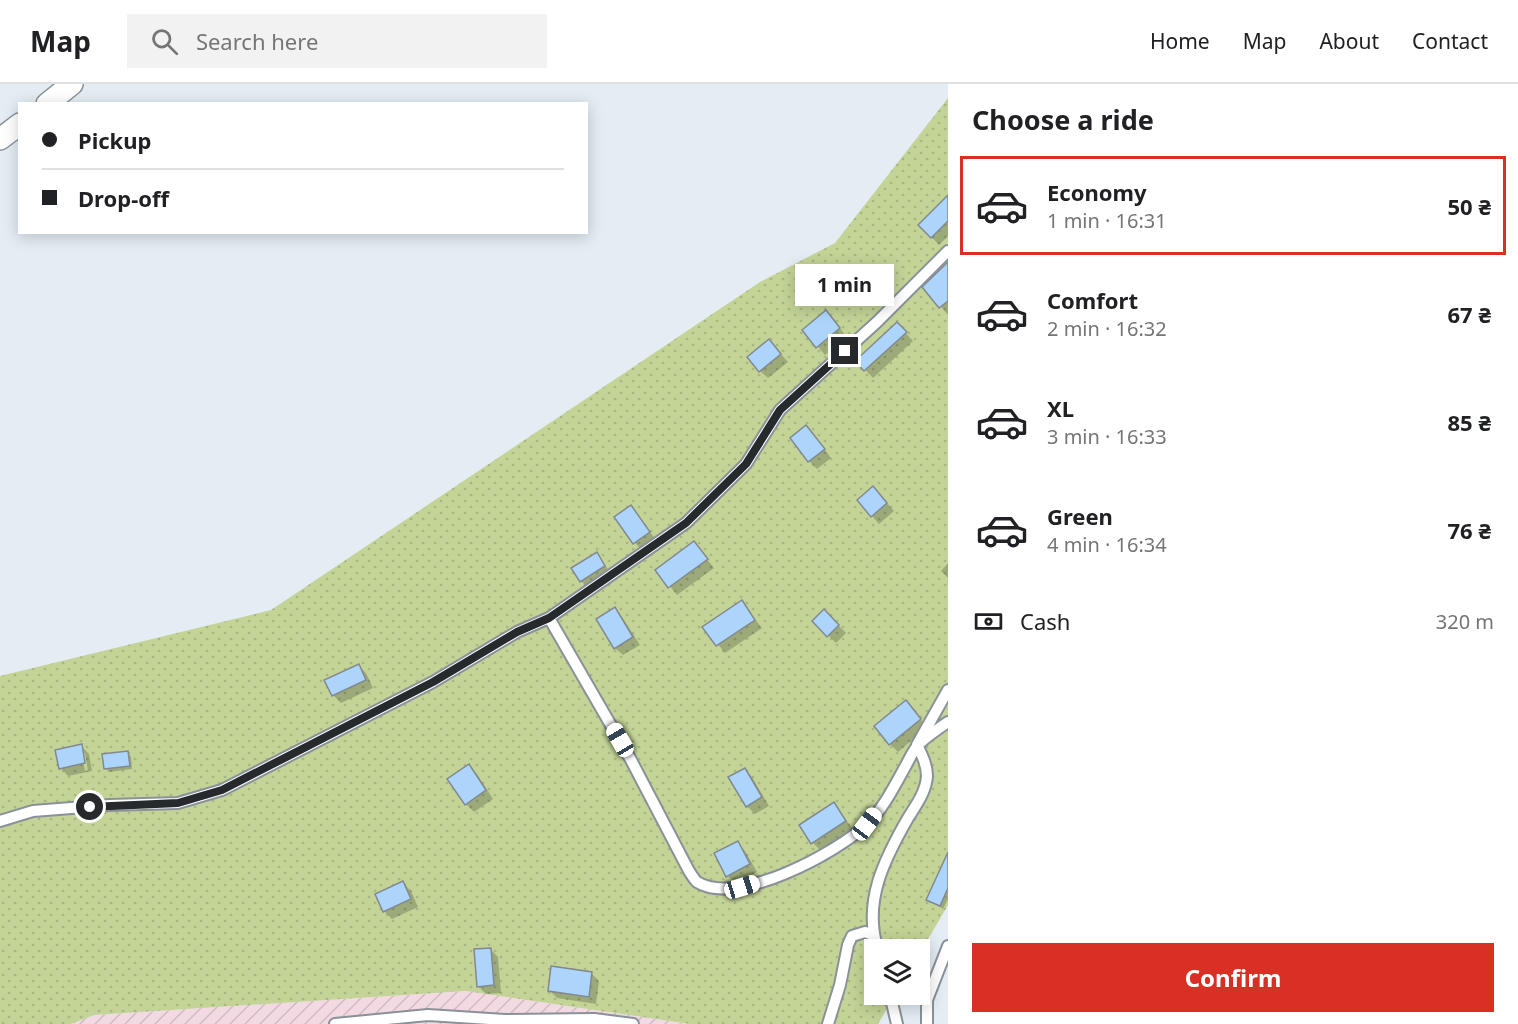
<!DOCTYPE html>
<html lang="en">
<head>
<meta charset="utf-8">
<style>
  body { margin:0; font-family:"Noto Sans",sans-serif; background:#f2f2f2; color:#202124; height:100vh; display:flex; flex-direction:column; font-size:22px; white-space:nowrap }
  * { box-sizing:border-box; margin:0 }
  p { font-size:20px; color:#757577 }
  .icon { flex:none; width:33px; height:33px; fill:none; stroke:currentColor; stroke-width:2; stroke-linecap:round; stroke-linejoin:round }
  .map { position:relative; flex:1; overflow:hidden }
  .details { display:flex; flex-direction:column; background:#fff; width:570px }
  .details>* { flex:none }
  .hud { position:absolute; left:18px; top:18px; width:570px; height:132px; border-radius:0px; box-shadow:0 3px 15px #0003; display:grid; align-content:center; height:132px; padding:0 24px; background:#fff }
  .tools { position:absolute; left:864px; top:855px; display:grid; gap:12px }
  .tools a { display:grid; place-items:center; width:66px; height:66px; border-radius:0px; background:#fff; box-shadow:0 3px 15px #0003; font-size:30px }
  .end { position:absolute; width:27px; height:27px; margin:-14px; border:8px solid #272a2d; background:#fff; box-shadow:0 0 0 3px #fff }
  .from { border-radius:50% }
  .bubble { position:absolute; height:42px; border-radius:0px; background:#fff; box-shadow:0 3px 15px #0003; font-size:20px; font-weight:700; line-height:42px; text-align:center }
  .car { position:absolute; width:18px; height:36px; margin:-18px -9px; border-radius:8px; box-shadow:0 0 4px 2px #0007; background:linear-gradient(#fff 24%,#345 0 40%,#fff 0 76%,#345 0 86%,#fff 0) }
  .hud b { display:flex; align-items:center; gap:21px; height:57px; font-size:22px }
  .hud b+b { border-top:2px solid #e0e0e0 }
  .hud i { width:15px; height:15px; background:#202124 }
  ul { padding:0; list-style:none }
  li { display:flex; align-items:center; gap:18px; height:99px; margin:0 12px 9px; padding:0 12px; border:3px solid transparent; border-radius:0px }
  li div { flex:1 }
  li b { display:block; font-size:22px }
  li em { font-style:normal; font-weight:700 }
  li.active { border-color:#d93025 }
  li>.icon { width:54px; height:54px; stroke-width:1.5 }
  h2 { padding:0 24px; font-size:27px; line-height:72px }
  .pay { display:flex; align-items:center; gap:15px; height:66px; padding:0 24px; font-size:22px }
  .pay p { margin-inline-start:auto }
  .primary-button { display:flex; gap:12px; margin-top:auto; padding:12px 24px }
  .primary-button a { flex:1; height:69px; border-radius:0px; background:#d93025; color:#fff; font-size:24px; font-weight:700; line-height:69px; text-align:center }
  header { display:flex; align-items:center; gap:36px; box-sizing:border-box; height:84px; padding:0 30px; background:#fff; border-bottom:2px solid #e0e0e0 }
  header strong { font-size:28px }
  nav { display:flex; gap:33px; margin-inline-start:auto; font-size:21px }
  .search { width:420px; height:54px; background:#f2f2f2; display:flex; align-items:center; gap:15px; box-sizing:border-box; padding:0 21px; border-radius:0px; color:#757577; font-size:22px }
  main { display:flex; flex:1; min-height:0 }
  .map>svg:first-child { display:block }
</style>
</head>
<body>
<header>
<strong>Map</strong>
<div class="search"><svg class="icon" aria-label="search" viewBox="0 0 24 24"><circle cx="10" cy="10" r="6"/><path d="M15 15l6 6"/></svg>Search here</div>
<nav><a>Home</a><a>Map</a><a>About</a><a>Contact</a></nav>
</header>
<main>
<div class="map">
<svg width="948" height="940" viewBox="0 0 948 940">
  <defs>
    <pattern id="industrial-furrows" width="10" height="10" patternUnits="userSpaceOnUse" patternTransform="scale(1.5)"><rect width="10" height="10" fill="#f3dae2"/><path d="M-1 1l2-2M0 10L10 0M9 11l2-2" fill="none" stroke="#d0bbc2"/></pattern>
    <pattern id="park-dots" width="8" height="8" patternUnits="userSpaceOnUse" patternTransform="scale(1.5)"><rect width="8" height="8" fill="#c4d497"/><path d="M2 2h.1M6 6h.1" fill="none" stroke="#a8b682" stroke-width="1.8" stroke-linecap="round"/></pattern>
  </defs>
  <rect width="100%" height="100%" fill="#e4ecf4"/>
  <path fill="url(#industrial-furrows)" d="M466,907L690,940H71L94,931Z"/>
  <path fill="url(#park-dots)" d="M948,14V821L920,869V866H874V910L895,911L878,940H690L466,907L94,931L71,940H0V592L271,526L760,198L835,159Z"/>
  <path fill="#0003" fill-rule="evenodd" d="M948,114V152L939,161L920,141Z
    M948,180V231L924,203Z
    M833,236L847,253L825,271L804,246Z
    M897,240L913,257L873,294L857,277Z
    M769,257L788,278L768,294L760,287Z
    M814,351L831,374L817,385L809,377Z
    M881,412L894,427L879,440L872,432Z
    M631,423L656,456L642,466L635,459Z
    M694,459L714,484L677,511L657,486Z
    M596,470L612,490L589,505L581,497Z
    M948,479V494L941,487Z
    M741,518L762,544L725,569L704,543Z
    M615,525L622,533L640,561L623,571L615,564Z
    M824,527L846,549L836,559L814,537Z
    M359,582L366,589L373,604L341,619L333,611Z
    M913,626L927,643L898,668L890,660Z
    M81,662L89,670L92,687L68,692L61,684ZM82,669H85L88,687H85Z
    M128,669L131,673L132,685L109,688L105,684Z
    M469,682L477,690L493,715L474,728L466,720Z
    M745,686L752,693L769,722L755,730L747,722Z
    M834,720L853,745L820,766L813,759Z
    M738,759L745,767L757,788L735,799L728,792Z
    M948,790V815L943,825L927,815Z
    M403,799L411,807L418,823L392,835L384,827Z
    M490,865L498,873L501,909L486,910L478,902Z
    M591,889L599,897L596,920L557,914L549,906Z"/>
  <path fill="#add4fb" stroke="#828990" stroke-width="1.5" d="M948,111V137L931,154L918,141Z
    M948,178V217L939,224L922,203Z
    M826,226L840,244L816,264L802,246Z
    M897,238L907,248L864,287L855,277Z
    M769,255L781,270L759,288L747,273Z
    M806,341L825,365L808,378L790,354Z
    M873,402L887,419L871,433L857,416Z
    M631,421L650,448L633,460L614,433Z
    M694,457L708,475L668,504L655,486Z
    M597,468L605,482L580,498L571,484Z
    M742,516L755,536L716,562L702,543Z
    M615,523L633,553L614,565L596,535Z
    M824,525L839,541L827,553L812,537Z
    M359,580L366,596L332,612L324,596Z
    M906,616L921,635L889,661L874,642Z
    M82,660L85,679L59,685L55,666Z
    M128,667L130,682L104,685L102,670Z
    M469,680L486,706L465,721L447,695Z
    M745,684L762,713L746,723L728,693Z
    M834,718L846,737L811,760L799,741Z
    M738,757L750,780L726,793L714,769Z
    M948,768V804L940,822L926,816Z
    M403,797L411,815L383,828L375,810Z
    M491,864L494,901L477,903L474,865Z
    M551,882L592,888L589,913L548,907Z"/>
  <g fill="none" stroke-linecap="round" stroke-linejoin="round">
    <defs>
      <path id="service" d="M549,534L686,439L746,380L780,326L877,238L948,167
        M0,737L33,727L110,721L178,719L222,706L433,598L517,548L549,534L631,676L689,787C691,790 694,795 697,798C737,823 837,769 867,740C883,725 894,703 905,683C909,676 913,666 919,660C927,652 938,645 948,638
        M878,866C862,818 885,774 908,734C916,721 926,708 927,692C927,681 922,671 917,661L948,606
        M890,910L897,940
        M335,940L428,931L505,936L594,935L633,940
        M828,940L840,901L848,861L852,852L865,848L873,851
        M927,940V916L948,862"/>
      <path id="minor" d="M47,20L72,0
        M0,55L20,40"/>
    </defs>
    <use href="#service" stroke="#8a9299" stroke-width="14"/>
    <use href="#minor" stroke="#8a9299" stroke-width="24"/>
    <use href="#service" stroke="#fff" stroke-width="10"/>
    <use href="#minor" stroke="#fff" stroke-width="21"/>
  </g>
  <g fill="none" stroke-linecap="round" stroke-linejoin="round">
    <path stroke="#272a2d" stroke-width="8" d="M90,723L178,719L222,706L433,598L517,548L549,534L686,439L746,380L780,326L845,267"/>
  </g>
</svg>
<div class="tools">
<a><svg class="icon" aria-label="layers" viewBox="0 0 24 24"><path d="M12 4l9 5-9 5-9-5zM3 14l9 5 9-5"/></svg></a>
</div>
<i class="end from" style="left:90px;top:723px"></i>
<i class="end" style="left:845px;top:267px"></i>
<div class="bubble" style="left:795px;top:180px;width:99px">1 min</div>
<i class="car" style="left:620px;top:656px;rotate:330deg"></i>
<i class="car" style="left:867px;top:740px;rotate:37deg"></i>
<i class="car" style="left:742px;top:803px;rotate:73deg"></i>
<div class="hud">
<b><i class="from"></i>Pickup</b>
<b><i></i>Drop-off</b>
</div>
</div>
<section class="details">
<h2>Choose a ride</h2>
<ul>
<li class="active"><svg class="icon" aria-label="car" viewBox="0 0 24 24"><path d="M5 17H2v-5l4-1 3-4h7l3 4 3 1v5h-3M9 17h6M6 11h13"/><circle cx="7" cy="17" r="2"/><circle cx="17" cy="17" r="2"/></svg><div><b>Economy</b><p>1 min · 16:31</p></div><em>50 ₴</em></li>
<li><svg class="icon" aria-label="car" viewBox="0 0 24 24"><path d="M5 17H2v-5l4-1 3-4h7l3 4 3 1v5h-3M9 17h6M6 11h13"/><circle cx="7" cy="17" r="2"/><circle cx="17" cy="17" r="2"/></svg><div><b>Comfort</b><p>2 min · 16:32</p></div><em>67 ₴</em></li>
<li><svg class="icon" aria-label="car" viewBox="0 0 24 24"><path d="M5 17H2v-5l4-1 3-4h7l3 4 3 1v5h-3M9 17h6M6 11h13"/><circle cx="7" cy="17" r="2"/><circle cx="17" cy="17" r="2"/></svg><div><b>XL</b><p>3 min · 16:33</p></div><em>85 ₴</em></li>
<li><svg class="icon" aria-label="car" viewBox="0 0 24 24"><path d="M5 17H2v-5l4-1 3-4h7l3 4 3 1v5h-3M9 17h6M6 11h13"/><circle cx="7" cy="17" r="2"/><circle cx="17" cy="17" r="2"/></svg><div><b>Green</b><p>4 min · 16:34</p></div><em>76 ₴</em></li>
</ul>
<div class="pay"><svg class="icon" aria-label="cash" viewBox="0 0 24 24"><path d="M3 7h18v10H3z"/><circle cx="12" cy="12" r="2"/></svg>Cash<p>320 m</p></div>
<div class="primary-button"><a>Confirm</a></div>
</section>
</main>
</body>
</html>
